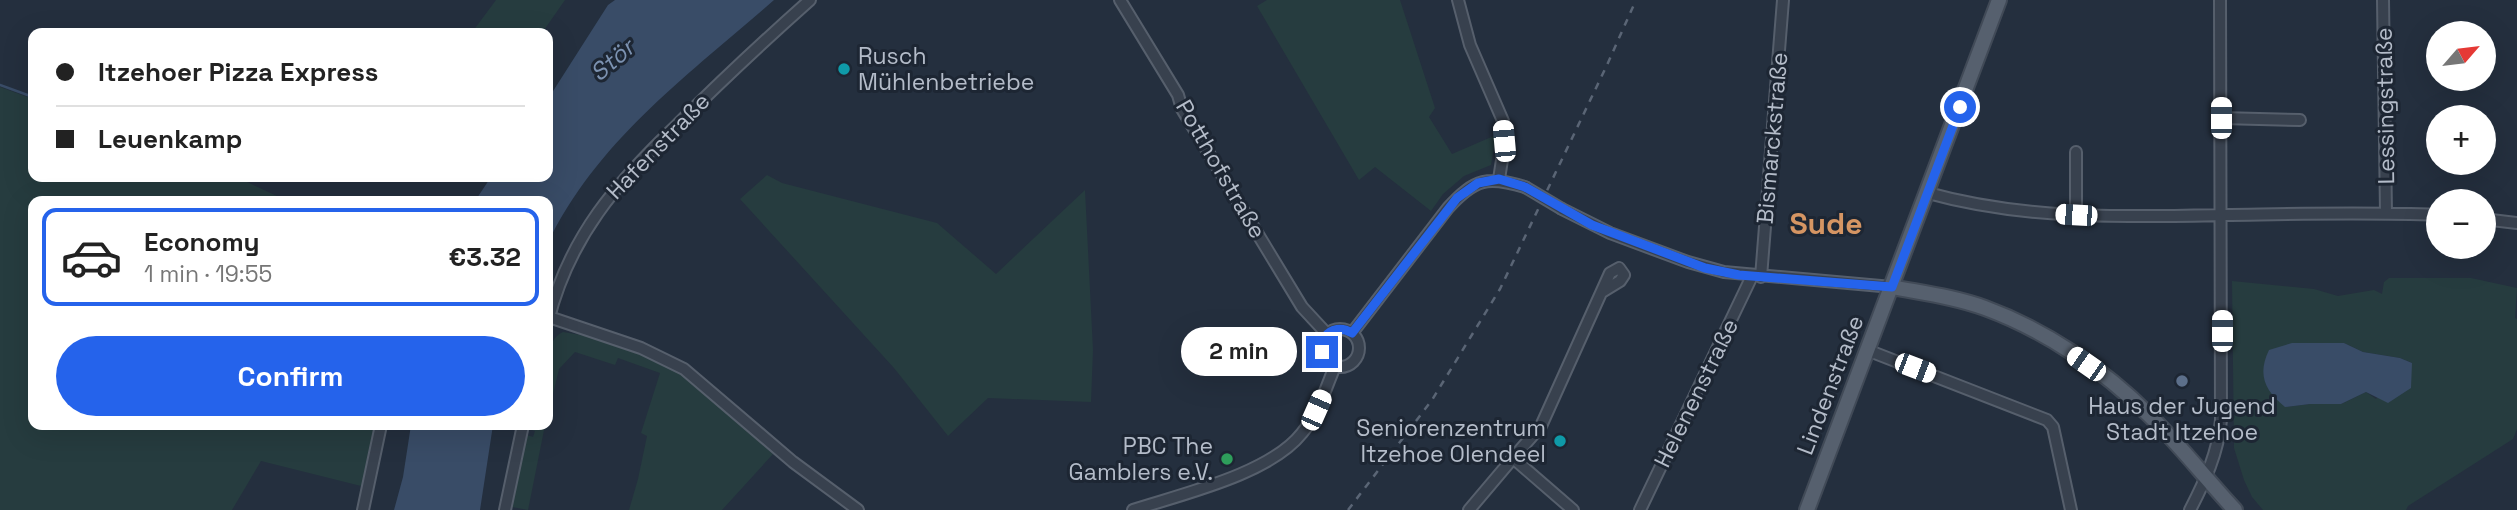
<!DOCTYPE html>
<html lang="en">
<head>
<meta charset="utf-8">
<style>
  body { margin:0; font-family:"Space Grotesk",sans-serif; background:#f2f2f2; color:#222; height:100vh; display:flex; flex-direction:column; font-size:26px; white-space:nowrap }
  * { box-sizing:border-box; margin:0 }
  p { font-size:23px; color:#767676 }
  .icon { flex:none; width:38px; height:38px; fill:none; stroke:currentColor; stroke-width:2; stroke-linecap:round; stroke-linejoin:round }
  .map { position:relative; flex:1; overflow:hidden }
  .details { position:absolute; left:28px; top:196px; width:525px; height:234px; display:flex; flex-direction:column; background:#fff; border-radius:14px; box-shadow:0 7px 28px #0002 }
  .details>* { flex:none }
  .banner { position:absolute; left:28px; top:28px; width:525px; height:154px; border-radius:14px; box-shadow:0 7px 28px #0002; display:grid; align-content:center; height:154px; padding:0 28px; background:#fff }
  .needle { width:46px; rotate:62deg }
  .buttons { position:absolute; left:2426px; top:21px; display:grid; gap:14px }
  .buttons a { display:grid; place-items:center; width:70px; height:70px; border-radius:50%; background:#fff; box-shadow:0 7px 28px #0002; font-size:35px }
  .end { position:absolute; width:32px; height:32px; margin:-16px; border:9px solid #2563eb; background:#fff; box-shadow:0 0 0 4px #fff }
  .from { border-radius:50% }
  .bubble { position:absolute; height:49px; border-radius:24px; background:#fff; box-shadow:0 7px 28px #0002; font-size:23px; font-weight:600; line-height:49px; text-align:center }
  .car { position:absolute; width:21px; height:42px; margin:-21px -10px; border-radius:9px; box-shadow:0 0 5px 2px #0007; background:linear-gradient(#fff 24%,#345 0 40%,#fff 0 76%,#345 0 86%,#fff 0) }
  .banner b { display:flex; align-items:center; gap:24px; height:66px; font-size:26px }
  .banner b+b { border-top:2px solid #e0e0e0 }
  .banner i { width:18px; height:18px; background:#222 }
  ul { padding:12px 0 0; list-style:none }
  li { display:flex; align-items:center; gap:21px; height:98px; margin:0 14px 10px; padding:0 14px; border:4px solid transparent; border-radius:14px }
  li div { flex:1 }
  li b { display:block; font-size:26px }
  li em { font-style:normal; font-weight:600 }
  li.on { border-color:#2563eb }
  li>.icon { width:63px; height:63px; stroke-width:1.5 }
  .primary-button { display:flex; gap:14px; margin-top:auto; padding:14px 28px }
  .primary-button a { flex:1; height:80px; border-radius:42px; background:#2563eb; color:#fff; font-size:28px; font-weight:600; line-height:80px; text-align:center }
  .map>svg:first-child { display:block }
</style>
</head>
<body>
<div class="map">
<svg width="2517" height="510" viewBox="0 0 2517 510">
  <rect width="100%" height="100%" fill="#242f3e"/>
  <path fill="#263c3f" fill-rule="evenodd" d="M496,0H565L542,33L473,31Z
    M1267,0H1400L1435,108L1429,117L1452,154L1496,135L1491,165L1464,176L1443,194L1431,211L1375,167L1359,180L1257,6Z
    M0,87L33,99V177H244L243,180L281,198V201H33V425H378L365,487L261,461L232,510H0Z
    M767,175L782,183L937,223L996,274L1085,190L1093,350L1091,402L988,398L948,436L894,368L740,199Z
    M2389,278H2471L2517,288L2515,318L2517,319V429L2513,439L2408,506L2406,510H2263L2252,497L2244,480L2234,448L2232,281L2314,289L2338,296L2374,290L2382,294L2384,282ZM2292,343H2344L2363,352L2400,358L2412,363L2376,399L2366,392L2341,404H2310L2286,407Z
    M563,332C603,338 645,351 679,373C713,395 742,427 773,454L722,510H629L638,479L647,436L641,433L660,373L618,358L615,365L575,352L559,369L548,415C548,394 540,341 563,332Z
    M530,425H545L528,510L512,507L527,435L533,437L535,431L529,429Z"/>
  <path fill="#394c67" d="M615,0H774C691,73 597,140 548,243V201H475L491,177H548V99L608,5Z
    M2292,343H2344L2363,352L2400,358L2412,363L2411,388L2388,403L2366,392L2341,404H2310L2285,407C2265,391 2257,375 2269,350Z
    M411,425H493L480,510H394L403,477Z"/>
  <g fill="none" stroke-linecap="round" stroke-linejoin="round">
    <path stroke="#394c67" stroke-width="2.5" d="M0,85L33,97"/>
    <defs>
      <path id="minor" d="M1120,0L1178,95L1182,109L1302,307L1327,334
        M1458,0L1470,45L1503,121L1505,141L1499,179
        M2383,0L2386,213
        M2221,118L2300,120
        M2076,152V215
        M1928,193C2025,220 2124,217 2224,215C2296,214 2367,212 2438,215
        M1562,209L1610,233L1688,262L1724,272L1892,287
        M2483,219L2517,223
        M1761,277L1783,0
        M549,317L641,348L684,369L793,462L858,510
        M548,321C569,237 617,182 678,124C721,81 765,40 810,0
        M1321 348a19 19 0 1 1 38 0a19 19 0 1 1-38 0Z
        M1352,333L1448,208C1475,178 1488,176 1525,187
        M1867,350L2047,420L2053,427L2071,510
        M1513,458L1541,426L1610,273L1619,268L1624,275L1620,281L1602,292
        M363,510L381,425
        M505,510L523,425
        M1133,510C1182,494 1270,474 1302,433C1318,414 1326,388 1335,366
        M1469,510L1513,458L1573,510
        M1640,510L1752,276
        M2190,510C2205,481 2218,453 2221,420L2220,0"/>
      <path id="major" d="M1892,287C1923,293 1955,297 1985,308C2045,330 2104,370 2149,415C2180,445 2206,479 2235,510
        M1807,510L1999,0"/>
    </defs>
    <use href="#minor" stroke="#565f6c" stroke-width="14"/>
    <use href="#major" stroke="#414a57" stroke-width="18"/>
    <use href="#minor" stroke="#38414e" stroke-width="10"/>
    <use href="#major" stroke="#56606e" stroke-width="14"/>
    <path stroke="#5a6575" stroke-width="2.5" stroke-dasharray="7 7" stroke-linecap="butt" d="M1348,510L1432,400L1500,289L1607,65L1636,0"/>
    <defs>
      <path id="minor-bridge" d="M1525,187L1562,209"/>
    </defs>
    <use href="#minor-bridge" stroke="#565f6c" stroke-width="14" stroke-linecap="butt"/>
    <use href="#minor-bridge" stroke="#38414e" stroke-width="10"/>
  </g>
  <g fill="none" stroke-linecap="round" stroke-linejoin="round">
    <path stroke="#2563eb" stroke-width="9" d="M1322,352L1324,338C1331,328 1342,327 1352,333L1457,198L1478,183L1499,179L1525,187L1592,225L1705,268L1739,275L1892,287L1960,107"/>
  </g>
  <g fill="#0f9aa8" stroke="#1d2633" stroke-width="2.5">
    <circle cx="844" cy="69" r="7"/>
    <circle cx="1560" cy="441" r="7"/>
  </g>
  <circle fill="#5c6f8a" stroke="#1d2633" stroke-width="2.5" cx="2182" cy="381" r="7"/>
  <circle fill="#2e9e5b" stroke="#1d2633" stroke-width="2.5" cx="1227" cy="459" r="7"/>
  <g text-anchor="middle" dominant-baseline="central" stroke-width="6" stroke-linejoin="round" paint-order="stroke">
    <g font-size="23" fill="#b4bcc9" stroke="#1d2633" text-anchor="end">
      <text x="858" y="56" text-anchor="start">Rusch<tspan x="858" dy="26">Mühlenbetriebe</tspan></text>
      <text x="2182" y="406" text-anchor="middle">Haus der Jugend<tspan x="2182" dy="26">Stadt Itzehoe</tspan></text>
      <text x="1546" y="428">Seniorenzentrum<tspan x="1546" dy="26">Itzehoe Olendeel</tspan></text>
      <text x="1213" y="446">PBC The<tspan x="1213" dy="26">Gamblers e.V.</tspan></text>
    </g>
    <g font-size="23" fill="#b4bcc9" stroke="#1d2633">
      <text transform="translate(2385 106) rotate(-91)">Lessingstraße</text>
      <text transform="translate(1772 138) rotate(-85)">Bismarckstraße</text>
      <text transform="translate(658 146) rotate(-46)">Hafenstraße</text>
      <text transform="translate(1221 169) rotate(60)">Potthofstraße</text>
      <text transform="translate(1830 385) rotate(-69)">Lindenstraße</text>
      <text transform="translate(1696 393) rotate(-64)">Helenenstraße</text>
    </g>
    <g font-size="24" font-style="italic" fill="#7c92b1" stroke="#1d2633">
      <text transform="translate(612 60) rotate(-41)">Stör</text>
    </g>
    <g font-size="30" font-weight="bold" fill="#d59563" stroke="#1d2633">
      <text x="1826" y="223">Sude</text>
    </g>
  </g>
</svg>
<div class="buttons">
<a><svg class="needle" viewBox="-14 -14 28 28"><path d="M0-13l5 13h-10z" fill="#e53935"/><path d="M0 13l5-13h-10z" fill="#767676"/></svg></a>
<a>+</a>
<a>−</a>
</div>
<i class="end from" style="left:1960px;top:107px"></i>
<i class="end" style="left:1322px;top:352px"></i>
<div class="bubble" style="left:1181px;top:327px;width:116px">2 min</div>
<i class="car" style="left:2221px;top:118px;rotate:0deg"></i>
<i class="car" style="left:1504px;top:141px;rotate:355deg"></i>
<i class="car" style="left:2076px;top:215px;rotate:273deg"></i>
<i class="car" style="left:2222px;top:331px;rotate:0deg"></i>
<i class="car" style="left:2086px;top:364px;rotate:305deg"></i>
<i class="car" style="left:1915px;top:368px;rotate:111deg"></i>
<i class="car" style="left:1316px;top:410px;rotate:24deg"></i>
<div class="banner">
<b><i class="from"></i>Itzehoer Pizza Express</b>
<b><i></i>Leuenkamp</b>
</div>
<section class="details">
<ul>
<li class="on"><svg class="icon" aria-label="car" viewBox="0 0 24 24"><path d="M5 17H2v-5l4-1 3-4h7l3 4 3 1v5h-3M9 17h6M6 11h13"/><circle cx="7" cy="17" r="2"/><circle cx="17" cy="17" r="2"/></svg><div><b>Economy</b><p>1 min · 19:55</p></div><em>€3.32</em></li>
</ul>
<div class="primary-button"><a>Confirm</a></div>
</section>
</div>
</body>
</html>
